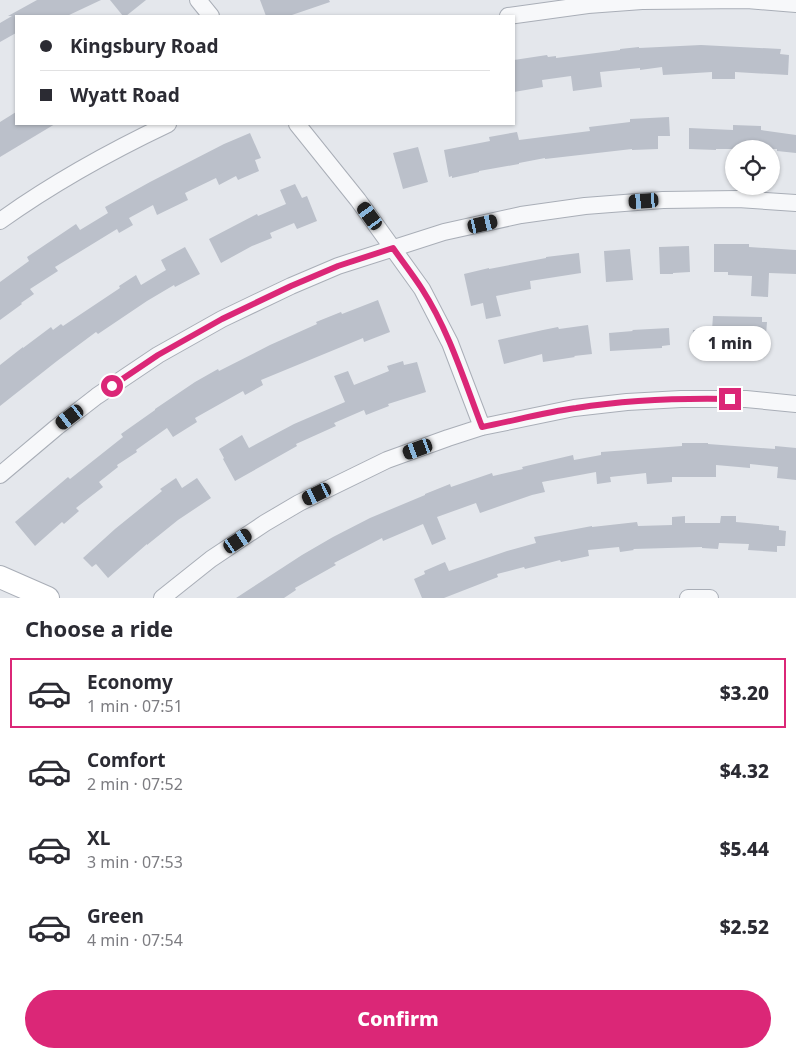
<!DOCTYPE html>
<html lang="en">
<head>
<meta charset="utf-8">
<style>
  body { margin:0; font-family:"Noto Sans",sans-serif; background:#f7f7f7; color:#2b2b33; height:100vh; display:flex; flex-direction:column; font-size:19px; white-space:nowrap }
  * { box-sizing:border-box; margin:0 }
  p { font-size:16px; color:#7c7c81 }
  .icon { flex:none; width:28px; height:28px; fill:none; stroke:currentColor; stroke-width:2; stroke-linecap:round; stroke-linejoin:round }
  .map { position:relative; height:598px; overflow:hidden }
  .panel { display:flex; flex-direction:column; background:#fff; flex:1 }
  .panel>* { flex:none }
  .hud { position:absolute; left:15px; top:15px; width:500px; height:110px; border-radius:0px; box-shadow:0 1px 4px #0004; display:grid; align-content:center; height:110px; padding:0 25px; background:#fff }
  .controls { position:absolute; left:725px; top:140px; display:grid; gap:10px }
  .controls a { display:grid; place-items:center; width:55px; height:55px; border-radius:50%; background:#fff; box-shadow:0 1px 4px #0004; font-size:25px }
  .end { position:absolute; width:22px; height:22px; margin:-11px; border:6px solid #db2777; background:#fff; box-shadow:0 0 0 2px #fff }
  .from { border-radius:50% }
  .bubble { position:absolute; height:35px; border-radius:18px; background:#fff; box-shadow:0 1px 4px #0004; font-size:16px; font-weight:800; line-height:35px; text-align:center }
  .car { position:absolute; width:15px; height:30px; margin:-15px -8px; border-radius:6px; box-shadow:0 0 4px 1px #0007; background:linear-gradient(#222 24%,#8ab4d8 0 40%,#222 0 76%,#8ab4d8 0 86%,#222 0) }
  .hud b { display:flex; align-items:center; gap:18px; height:48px; font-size:19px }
  .hud b+b { border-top:1px solid #e1e1e2 }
  .hud i { width:12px; height:12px; background:#2b2b33 }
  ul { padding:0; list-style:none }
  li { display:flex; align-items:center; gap:15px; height:70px; margin:0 10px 8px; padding:0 15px; border:2px solid transparent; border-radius:0px }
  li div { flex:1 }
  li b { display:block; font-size:19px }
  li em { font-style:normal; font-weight:800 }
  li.on { border-color:#db2777 }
  li>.icon { width:45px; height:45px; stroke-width:1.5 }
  h2 { padding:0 25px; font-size:22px; line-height:60px }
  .action { display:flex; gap:10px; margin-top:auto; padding:10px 25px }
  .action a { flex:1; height:58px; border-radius:30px; background:#db2777; color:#fff; font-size:20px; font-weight:800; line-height:58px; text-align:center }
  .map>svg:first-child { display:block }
</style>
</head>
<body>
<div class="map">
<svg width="796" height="598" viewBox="0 0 796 598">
  <rect width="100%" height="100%" fill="#e4e7ec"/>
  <path fill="#bbc0ca" d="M37,0H101L67,16H16V33L0,42V23L12,16H8Z
    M110,0H146L126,16H123Z
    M260,0H329L330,2L289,16H266Z
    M701,45L781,49L780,54L789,55L788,75L735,72V79H712V72L663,75L662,67L640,70V68L600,72L602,87L573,91L571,76L542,80L543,87L514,92V60L547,55L548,57L556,56V58L620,50V49L639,47V48Z
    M16,112V124H55L0,157V122Z
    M669,117L670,136H658V149L632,150V149L545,159V158L519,163V164L479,171V172L452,178V176L449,177L444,150L490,141L489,137L517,132L519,140L590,131L589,127L630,122V119Z
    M733,125L761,126V130L796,135V153L777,151V149H716V150L689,149V128L733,130Z
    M250,133L261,158L255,160L259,171L238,180L236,176L219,185L216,178L185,193L188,200L157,215L153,205L129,218L133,225L119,233L117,229L55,267L58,271L30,289L34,294L21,303L22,304L0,320V282L29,261L27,257L76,224L80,230L108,213L105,207L150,182L224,144Z
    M418,147L428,182L403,189L393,153Z
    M295,184L302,198L307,196L317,221L297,229L294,223L270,233L272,238L252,246L221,263L209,239L257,214L258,216L286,204L280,190Z
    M714,244H749V247L796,250V274L769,273L768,297L751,296L752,276L728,275V272H714Z
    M689,246L690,272L673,273V274H660L659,247Z
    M185,247L200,274L175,287L174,285L147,301L98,334L96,332L57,361L0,406V365L23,347V348L51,327L53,330L61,324L63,326L120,288L119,286L136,275L141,285L166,270L161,260Z
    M630,249L633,280L606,282L604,251Z
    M579,253L581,273L530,281L531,289L496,296L501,316L486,319L483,303L471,306L464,274L489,268V269L546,258V257Z
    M378,300L390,332L364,342L363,338L261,380L263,385L245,395L243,391L195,418L197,422L173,437L167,428L136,450L137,452L117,465L118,467L99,482L103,487L76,508L79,511L64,524L62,522L35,546L15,522L68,477L70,479L123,437L121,434L155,410V409L195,382L218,369L219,371L270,345L317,324L316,322L341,312L342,314Z
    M713,316L762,317V322H767L765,348L692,347L693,330H712Z
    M588,325L592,354L574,356L575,357L543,362L542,354L504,364L498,340L543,330L558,327L559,329Z
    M669,328L670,345L662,346V348L610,351L609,333L633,331L632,330Z
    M403,361L404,365L417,362L426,392L388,404L389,406L366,415L364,410L334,423L336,426L296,444L297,446L235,481L223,459L224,458L219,449L242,435L249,448L294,424L345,402L334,376L348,371L354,385L389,371L387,366Z
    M682,443H708V444L775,449V446L796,448V480L777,478L778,467L750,464V468L716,465V477H672V482L647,484L646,473L610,477L611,482L597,484L596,472L542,482L545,492L532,495L480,513L476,503L437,517L446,539L432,545L423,524L383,541L382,538L334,563L336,565L295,588L296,590L284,598H236L302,555L333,537L370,518L425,495V494L450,484L451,487L492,473L493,476L523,469L522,467L573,455L574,460L601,455V452L682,446Z
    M176,478L182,488L197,478L211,498L178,520L147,545V544L108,578L96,564L92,567L83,558L115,529L162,491L160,489Z
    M685,516V523H720L721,516H736V522L779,526V530L786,531L785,546H777V552L748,550L749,544L719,543L718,549L702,548V547L633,549L634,550L620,552L619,547L588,550L589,556L561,562L560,560L525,569L524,567L497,574L498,577L444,598H422L414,579L425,574L424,571L445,562L449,571L507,551L536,543L534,537L592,526V527L637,522L638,526L672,525V517Z"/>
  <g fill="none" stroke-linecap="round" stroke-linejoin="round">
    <defs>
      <path id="street" d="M198,0L211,16
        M508,16L588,5L642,1L747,0L796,4
        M297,124L358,200L422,289L450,343L482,427
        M0,221C53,183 109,152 168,124
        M0,475L57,427L97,396L158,355L222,319L291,286L338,266L444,232L521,215L585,206L663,200L738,199L796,203
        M162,598L211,559L265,523L299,503L387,460L448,438L482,427L574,408L627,402L681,399H746L796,404
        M688,598H710"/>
      <path id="secondary" d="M0,577L48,598"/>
    </defs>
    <use href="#street" stroke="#a9aeb7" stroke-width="18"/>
    <use href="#secondary" stroke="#a9aeb7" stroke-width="24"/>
    <use href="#street" stroke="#f7f8fa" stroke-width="16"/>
    <use href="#secondary" stroke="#fff" stroke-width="22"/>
  </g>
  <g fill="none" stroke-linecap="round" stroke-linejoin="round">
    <path stroke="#db2777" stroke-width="6" d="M112,386L158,355L222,319L291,286L338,266L393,248C402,261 413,275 422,289C449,331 464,380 482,427C513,421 545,412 576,408C627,400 678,398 730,399"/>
  </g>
</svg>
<div class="controls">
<a><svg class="icon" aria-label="locate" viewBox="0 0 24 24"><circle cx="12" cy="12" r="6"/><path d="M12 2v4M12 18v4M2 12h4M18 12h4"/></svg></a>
</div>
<i class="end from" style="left:112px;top:386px"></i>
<i class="end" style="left:730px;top:399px"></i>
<div class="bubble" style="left:689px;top:326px;width:82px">1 min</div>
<i class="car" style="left:644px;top:201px;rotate:266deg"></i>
<i class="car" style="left:370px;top:216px;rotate:324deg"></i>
<i class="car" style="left:483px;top:224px;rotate:77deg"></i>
<i class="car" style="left:70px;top:417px;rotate:233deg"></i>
<i class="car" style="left:418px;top:449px;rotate:250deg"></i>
<i class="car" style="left:317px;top:494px;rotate:244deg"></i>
<i class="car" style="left:238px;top:541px;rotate:56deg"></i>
<div class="hud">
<b><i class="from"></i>Kingsbury Road</b>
<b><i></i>Wyatt Road</b>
</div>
</div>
<section class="panel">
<h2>Choose a ride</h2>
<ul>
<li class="on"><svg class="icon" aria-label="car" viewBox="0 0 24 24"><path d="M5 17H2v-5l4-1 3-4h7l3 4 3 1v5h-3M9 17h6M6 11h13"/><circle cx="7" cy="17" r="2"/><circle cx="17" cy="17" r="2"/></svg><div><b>Economy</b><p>1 min · 07:51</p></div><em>$3.20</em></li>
<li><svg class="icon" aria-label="car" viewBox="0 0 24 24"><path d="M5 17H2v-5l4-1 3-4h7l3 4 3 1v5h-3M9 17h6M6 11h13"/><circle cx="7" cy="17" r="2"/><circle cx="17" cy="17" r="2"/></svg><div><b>Comfort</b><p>2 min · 07:52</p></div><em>$4.32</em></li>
<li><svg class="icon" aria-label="car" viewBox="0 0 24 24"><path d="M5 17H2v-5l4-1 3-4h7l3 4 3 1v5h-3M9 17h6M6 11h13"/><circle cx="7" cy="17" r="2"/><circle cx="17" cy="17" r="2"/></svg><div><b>XL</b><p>3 min · 07:53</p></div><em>$5.44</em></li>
<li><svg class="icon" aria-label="car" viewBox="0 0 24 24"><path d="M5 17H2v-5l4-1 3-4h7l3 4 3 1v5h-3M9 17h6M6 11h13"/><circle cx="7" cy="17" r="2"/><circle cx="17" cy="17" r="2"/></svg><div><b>Green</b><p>4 min · 07:54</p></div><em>$2.52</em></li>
</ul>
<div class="action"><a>Confirm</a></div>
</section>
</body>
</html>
